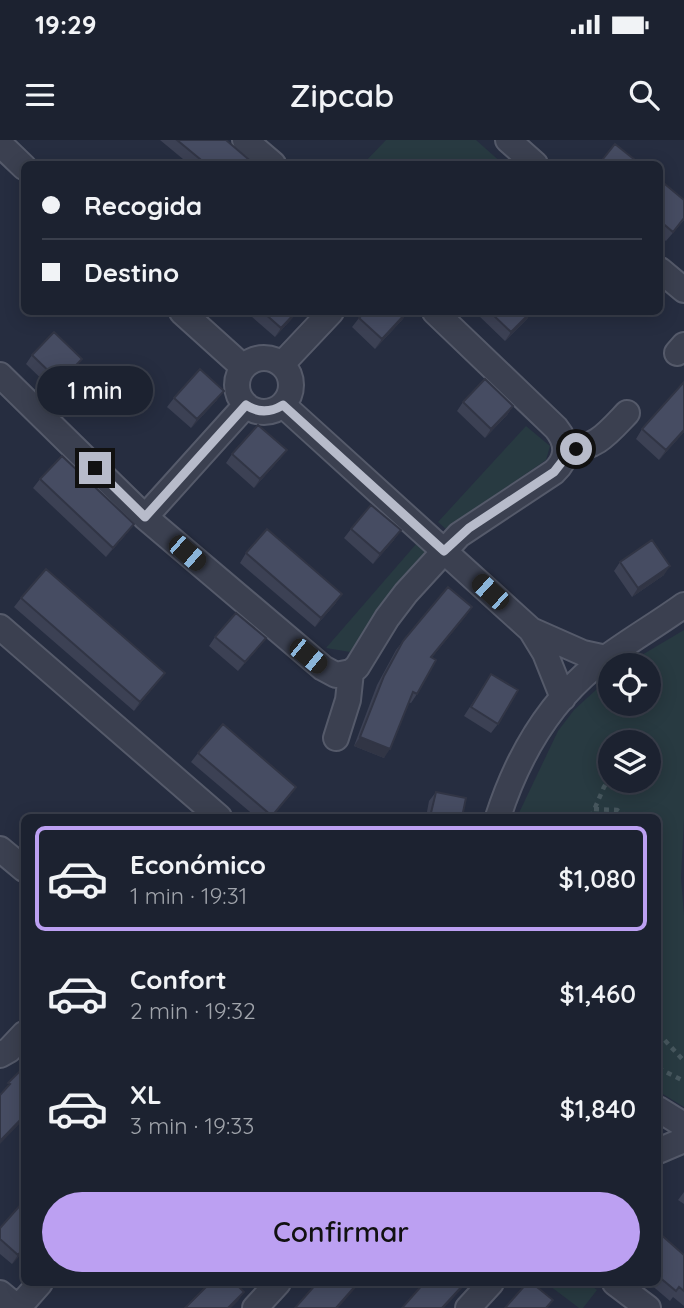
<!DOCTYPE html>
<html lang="es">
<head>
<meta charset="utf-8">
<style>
  body { margin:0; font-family:Quicksand,sans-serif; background:#252a38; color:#f1f3f6; height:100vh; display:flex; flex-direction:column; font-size:26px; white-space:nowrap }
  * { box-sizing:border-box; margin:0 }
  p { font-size:23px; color:#a0a4ab }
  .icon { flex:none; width:38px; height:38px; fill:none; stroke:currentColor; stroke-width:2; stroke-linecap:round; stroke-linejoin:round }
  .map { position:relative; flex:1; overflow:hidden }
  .sheet { position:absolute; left:21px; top:674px; width:640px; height:472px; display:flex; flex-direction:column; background:#1c2230; border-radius:10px; box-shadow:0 4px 18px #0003,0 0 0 2px #3a3f4c }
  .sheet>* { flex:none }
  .guide { position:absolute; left:21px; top:21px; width:642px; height:154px; border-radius:10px; box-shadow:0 4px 18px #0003,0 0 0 2px #3a3f4c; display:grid; align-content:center; height:154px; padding:0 21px; background:#1c2230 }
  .buttons { position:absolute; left:598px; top:513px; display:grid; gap:14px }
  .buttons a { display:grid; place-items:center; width:63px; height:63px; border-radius:50%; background:#1c2230; box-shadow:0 4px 18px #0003,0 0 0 2px #3a3f4c; font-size:35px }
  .end { position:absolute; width:32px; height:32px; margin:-16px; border:9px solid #b7bbca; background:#111; box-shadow:0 0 0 4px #111 }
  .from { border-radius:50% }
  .bubble { position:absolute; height:49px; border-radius:24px; background:#1c2230; box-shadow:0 4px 18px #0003,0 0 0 2px #3a3f4c; font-size:23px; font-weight:600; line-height:49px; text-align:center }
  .car { position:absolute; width:21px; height:42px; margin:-21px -10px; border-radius:9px; box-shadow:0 0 5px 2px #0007; background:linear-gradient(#222 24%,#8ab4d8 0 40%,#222 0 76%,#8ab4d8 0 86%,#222 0) }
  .guide b { display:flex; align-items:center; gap:24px; height:66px; font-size:26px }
  .guide b+b { border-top:2px solid #3a3f4c }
  .guide i { width:18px; height:18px; background:#f1f3f6 }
  ul { padding:12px 0 0; list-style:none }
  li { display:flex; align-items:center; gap:21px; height:105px; margin:0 14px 10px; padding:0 7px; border:4px solid transparent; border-radius:10px }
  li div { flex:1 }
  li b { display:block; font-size:26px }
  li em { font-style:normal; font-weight:600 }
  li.on { border-color:#bca0f2 }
  li>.icon { width:63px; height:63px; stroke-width:1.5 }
  .action { display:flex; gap:14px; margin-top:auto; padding:14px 21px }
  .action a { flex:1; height:80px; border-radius:42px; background:#bca0f2; color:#111; font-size:28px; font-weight:600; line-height:80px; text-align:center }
  .status { display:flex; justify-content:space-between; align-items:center; height:49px; padding:0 35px; background:#1c2230; direction:ltr }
  .status svg { height:19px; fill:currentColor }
  header { display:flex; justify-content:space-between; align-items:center; height:91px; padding:0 21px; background:#1c2230; font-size:32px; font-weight:600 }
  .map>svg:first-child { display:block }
</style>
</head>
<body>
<div class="status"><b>19:29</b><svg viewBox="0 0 49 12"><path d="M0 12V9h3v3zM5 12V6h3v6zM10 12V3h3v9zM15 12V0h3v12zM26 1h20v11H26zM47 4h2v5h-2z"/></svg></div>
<header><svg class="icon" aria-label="menu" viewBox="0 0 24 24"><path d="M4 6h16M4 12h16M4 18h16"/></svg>Zipcab<svg class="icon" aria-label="search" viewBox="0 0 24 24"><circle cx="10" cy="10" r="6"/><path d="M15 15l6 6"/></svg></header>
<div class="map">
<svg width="684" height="1168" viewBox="0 0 684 1168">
  <rect width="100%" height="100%" fill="#262d40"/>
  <path fill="#283a41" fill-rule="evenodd" d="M386,0H476L503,24H363Z
    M526,286L550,306L546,320L446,389L438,382Z
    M417,403L427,411L350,512L326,508Z
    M684,490V679L681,738L684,775V967L658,951V677H517L558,591L574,570L611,536V564H649V525H625ZM649,602V640H611V602Z
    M546,1143H588L597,1150L583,1168H579Z"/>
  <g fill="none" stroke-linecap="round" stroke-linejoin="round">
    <defs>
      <path id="minor" d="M245,0L273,24
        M508,0L535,24
        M0,4L24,27
        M660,130L684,150
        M182,172L243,227
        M677,213L684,205
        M237 245a27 27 0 1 1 54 0a27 27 0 1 1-54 0Z
        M282,224L331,172
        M0,235L145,377L323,528L336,535L351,532L357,527L387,478L406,453L459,395L554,332C568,319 569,304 556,288L435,172
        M283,265L531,490L583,513L606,518
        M566,309C595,310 608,293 627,273
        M145,377L246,265
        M0,487L219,677
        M531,490L545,513L563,558
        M336,598L348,560L351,532
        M498,677C517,618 546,566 595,526C623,504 655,486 684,465
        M0,709L24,729
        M0,915L9,910L24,894
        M658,969L684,985
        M658,1011L684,1000
        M615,1143L648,1168
        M0,1153L18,1168
        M18,1168L40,1143
        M255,1168L278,1143
        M468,1168L491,1143"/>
    </defs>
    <use href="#minor" stroke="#555a6a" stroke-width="28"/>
    <path stroke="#47575e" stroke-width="4.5" stroke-dasharray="5 5" stroke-linecap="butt" d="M594,669L617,670L628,677
      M533,677H566
      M591,677L604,647L611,636
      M658,893L684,921
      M658,928L684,941"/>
    <use href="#minor" stroke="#3b4050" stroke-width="24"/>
  </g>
  <path fill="#3c4154" d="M160,0H226L254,24H189Z
    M660,40L684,80L666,101L660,96Z
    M254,172H298L275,197L251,176Z
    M408,172L402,180L375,209L352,187L359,178Z
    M479,172H532L527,179L505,201L477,174Z
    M32,215L76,228L54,251L26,224Z
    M174,258L217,260L191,288L167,267Z
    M463,262L513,266L507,275L485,298L457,271Z
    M642,289L684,292L659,320L636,299Z
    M232,314L280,319L254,348L226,323Z
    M40,339L134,384L127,393L106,417L33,348Z
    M351,389L394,400L373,424L344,398Z
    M246,413L336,463L315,487L240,423Z
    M620,422L664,435L632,457L614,431Z
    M21,458L165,533L134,571L14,467Z
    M472,467L432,517L417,554L411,563L408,562L384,618L354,606L377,545L396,510L403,501Z
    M215,497L259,507L238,531L209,506Z
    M491,534L498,584L491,593L464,576Z
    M198,613L296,647L272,677H256L191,622Z
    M436,652L462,677H426L429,661Z
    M24,1052V1111L12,1124L0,1114V1088L24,1061L20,1058Z
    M684,1052V1064L678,1060Z
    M658,1092L684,1115V1166L673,1157L670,1161L649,1143H658Z"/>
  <path fill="#313545" d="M296,172H298L275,197L281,188Z
    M408,172L402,180L375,209L382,199Z
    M532,172L527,179L505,201L511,192Z
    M82,219L76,228L54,251L60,242Z
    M224,251L217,260L191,288L197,279Z
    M513,266L507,275L485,298L491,289Z
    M684,290V292L659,320L666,310Z
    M287,310L280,319L254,348L260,339Z
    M134,384L127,393L106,417L113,408Z
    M401,390L394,400L373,424L380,414Z
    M670,426L664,435L632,457L638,448Z
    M342,454L336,463L315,487L321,478Z
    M472,467L466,476L425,526L431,517Z
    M266,498L259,507L238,531L245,522Z
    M165,533L158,542L134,571L140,562Z
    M360,597L390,609L384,618L354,606Z
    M296,647L290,656L271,677Z
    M24,976V979L0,1004V1001Z
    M24,1108V1111L12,1124L18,1115Z
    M358,1143H360L338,1168H336Z
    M465,1143H467L444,1168H442Z
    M244,1152L238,1161L231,1168H228Z"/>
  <path fill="#464c62" stroke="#313545" stroke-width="2" d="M177,0H226L254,24H206Z
    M615,4L640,24H599Z
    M660,40L684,60V78L673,92L660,81Z
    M263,172H296L281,188Z
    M365,172H407L382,199L359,178Z
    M490,172H531L511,192Z
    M54,192L82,219L60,242L32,215Z
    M200,229L224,251L197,279L174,258Z
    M485,239L513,266L491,289L463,262Z
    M684,242V290L666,310L642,289Z
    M258,285L287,310L260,339L232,314Z
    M62,316L134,384L113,408L40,339Z
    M371,365L401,390L380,414L351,389Z
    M267,389L342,454L321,478L246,413Z
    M652,400L670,426L638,448L620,422Z
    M46,429L165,533L140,562L21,458Z
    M448,447L472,467L431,517L436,520L417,554L413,552L390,609L360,597L384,536L403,501Z
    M236,473L266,498L245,522L215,497Z
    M491,534L518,550L498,584L471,567Z
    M223,584L296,647L272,676L198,613Z
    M436,652L466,658L462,677H430Z
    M24,927V976L0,1001V955L10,944L8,943Z
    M24,1061V1108L18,1115L0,1099V1088Z
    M658,1092L684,1115V1151L679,1147L676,1151L658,1136Z
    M210,1143H245L240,1148L244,1152L228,1168H185Z
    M317,1143H358L336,1168H295Z
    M424,1143H465L442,1168H402Z
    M527,1143H532L553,1160L546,1168H505Z"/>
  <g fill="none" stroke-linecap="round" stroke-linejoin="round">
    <path stroke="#b7bbca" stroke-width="9" d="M95,328L145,377L246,265C258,273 270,273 283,265L444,411L469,388L554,332L565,318L566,309H576"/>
  </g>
</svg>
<div class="buttons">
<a><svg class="icon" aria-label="locate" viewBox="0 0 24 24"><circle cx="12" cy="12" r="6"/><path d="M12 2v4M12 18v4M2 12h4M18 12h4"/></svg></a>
<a><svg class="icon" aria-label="layers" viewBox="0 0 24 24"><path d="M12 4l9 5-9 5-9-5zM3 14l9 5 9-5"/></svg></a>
</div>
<i class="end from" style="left:576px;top:309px"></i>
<i class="end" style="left:95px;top:328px"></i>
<div class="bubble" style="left:37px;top:226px;width:116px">1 min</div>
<i class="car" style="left:187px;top:413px;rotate:131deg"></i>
<i class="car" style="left:490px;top:452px;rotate:312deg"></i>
<i class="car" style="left:308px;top:516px;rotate:129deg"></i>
<div class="guide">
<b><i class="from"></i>Recogida</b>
<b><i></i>Destino</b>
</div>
<section class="sheet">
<ul>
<li class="on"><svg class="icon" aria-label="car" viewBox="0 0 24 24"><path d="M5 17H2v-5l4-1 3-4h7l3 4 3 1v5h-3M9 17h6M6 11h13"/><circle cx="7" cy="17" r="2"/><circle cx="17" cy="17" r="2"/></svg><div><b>Económico</b><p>1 min · 19:31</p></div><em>$1,080</em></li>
<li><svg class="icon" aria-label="car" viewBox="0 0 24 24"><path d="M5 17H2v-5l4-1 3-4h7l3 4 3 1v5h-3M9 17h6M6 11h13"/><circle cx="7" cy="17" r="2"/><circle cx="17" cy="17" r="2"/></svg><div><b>Confort</b><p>2 min · 19:32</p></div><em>$1,460</em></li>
<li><svg class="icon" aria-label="car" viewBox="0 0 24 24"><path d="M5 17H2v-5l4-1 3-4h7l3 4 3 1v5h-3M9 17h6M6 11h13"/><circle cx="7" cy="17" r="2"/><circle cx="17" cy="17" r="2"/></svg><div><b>XL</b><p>3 min · 19:33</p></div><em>$1,840</em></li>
</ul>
<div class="action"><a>Confirmar</a></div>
</section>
</div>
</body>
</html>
